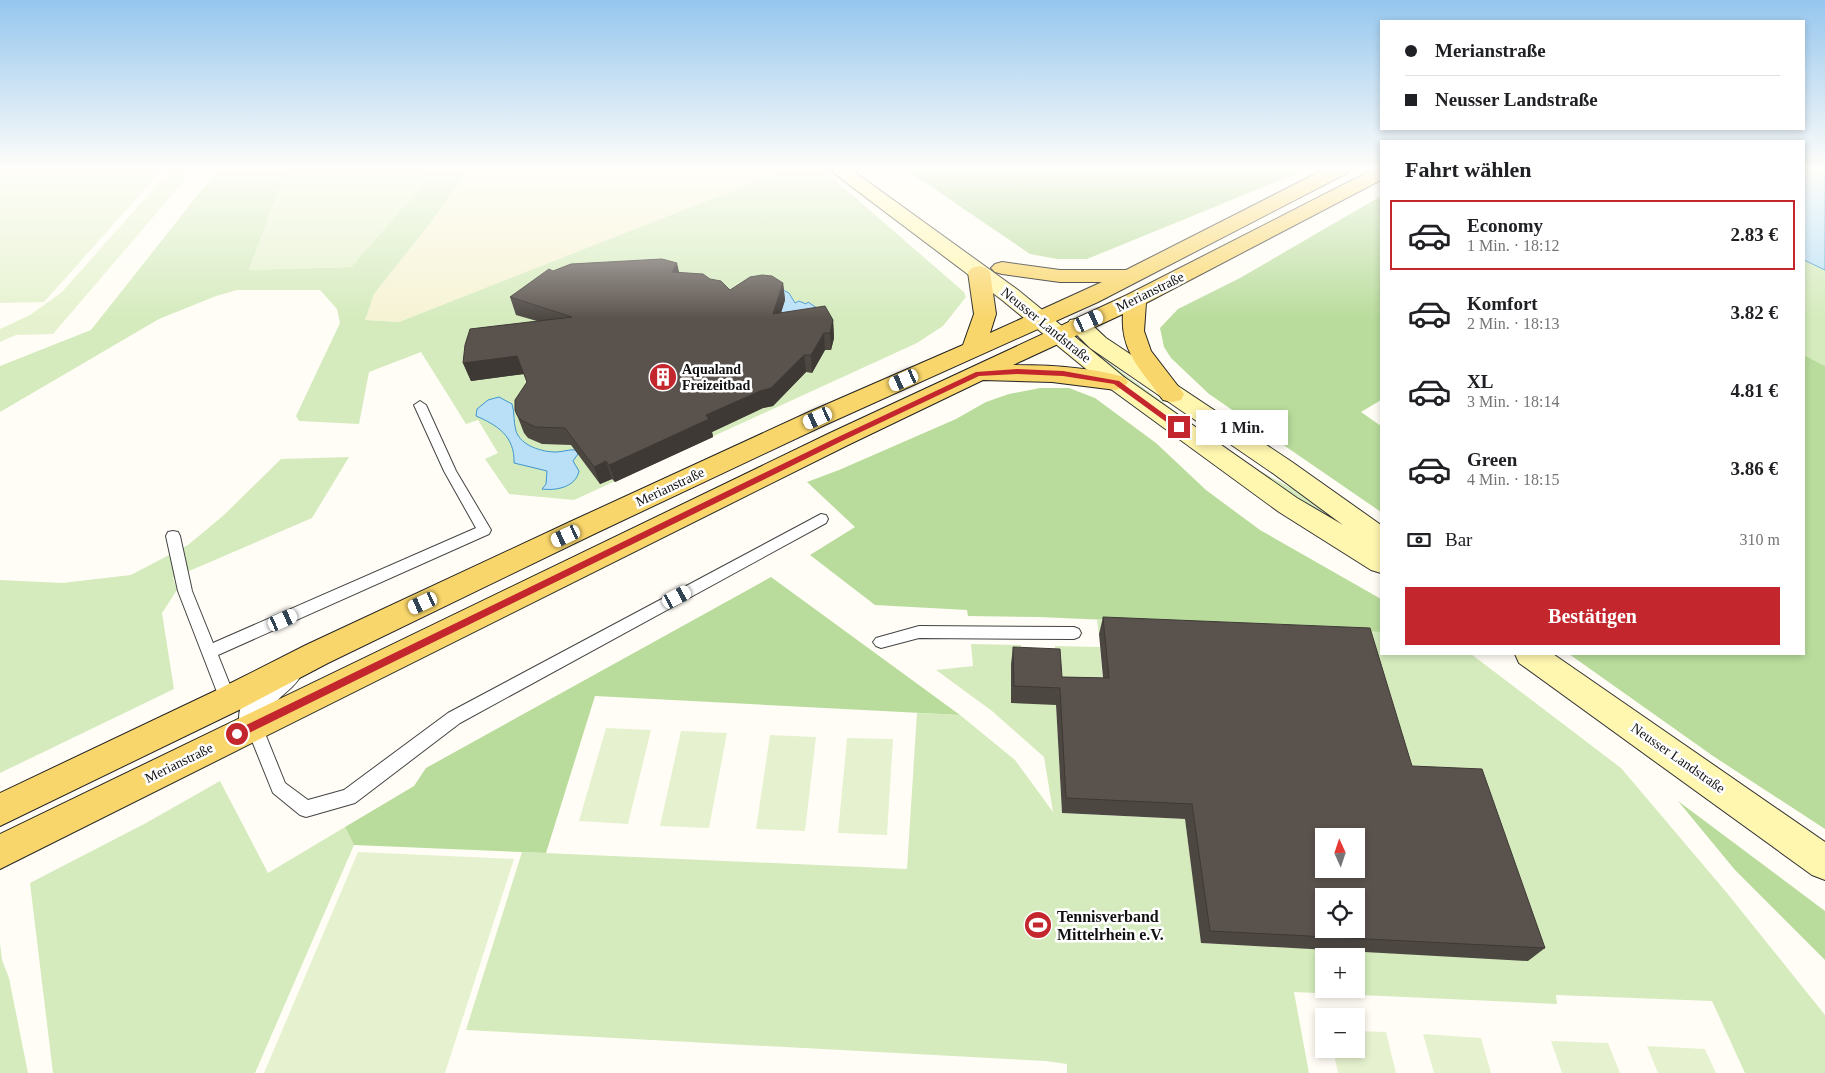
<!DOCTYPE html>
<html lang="de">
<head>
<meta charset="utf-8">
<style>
  body { margin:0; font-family:Georgia,serif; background:#f6f6f6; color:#202124; height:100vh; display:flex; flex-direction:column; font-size:19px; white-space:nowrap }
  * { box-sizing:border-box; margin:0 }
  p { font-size:16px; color:#757577 }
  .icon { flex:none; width:28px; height:28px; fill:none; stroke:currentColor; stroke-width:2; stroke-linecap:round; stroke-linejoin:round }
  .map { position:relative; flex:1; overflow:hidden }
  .drawer { position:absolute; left:1380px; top:140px; width:425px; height:515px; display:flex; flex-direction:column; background:#fff; border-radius:0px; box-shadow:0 2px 8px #0003 }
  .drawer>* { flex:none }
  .hud { position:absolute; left:1380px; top:20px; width:425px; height:110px; border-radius:0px; box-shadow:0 2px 8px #0003; display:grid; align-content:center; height:110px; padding:0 25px; background:#fff }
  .needle { width:32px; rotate:357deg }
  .buttons { position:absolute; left:1315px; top:828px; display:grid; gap:10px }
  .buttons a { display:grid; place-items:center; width:50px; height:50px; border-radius:0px; background:#fff; box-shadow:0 2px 8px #0003; font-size:25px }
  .end { position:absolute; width:22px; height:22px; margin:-11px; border:6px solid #c4262e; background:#fff; box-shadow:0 0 0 2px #fff }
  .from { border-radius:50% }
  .bubble { position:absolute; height:35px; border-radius:0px; background:#fff; box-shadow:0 2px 8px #0003; font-size:16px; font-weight:800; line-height:35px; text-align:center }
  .car { position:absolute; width:15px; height:30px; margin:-15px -8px; border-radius:6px; box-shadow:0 0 4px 1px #0007; background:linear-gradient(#fff 24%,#345 0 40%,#fff 0 76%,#345 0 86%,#fff 0) }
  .hud b { display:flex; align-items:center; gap:18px; height:48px; font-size:19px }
  .hud b+b { border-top:1px solid #e0e0e0 }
  .hud i { width:12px; height:12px; background:#202124 }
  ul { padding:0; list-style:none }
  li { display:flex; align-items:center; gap:15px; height:70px; margin:0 10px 8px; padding:0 15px; border:2px solid transparent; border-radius:0px }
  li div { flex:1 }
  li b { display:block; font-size:19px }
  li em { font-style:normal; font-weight:800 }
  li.current { border-color:#c4262e }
  li>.icon { width:45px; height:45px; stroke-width:1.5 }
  h2 { padding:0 25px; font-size:22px; line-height:60px }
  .pay { display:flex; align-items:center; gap:12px; height:55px; padding:0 25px; font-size:19px }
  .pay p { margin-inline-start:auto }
  .action { display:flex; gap:10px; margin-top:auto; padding:10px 25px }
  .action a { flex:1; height:58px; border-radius:0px; background:#c4262e; color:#fff; font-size:20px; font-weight:800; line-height:58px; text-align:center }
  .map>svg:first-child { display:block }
</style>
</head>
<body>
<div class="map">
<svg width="1825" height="1073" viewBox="0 0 1825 1073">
  <rect width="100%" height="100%" fill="#fffdf5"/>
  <path fill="#f6f3d4" d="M470,168H790L399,322L364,320L374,294L431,222Z"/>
  <path fill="#d5ebbd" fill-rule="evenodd" d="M219,168H287L249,270L351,267L437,168H470L431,222L374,294L365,320L399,322L790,168H821L964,292L966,297L943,326L917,343L574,500L509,494L485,459L498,453L478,420L466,424L421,352L369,372L359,424L299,421L296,416L340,323L337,309L320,290H237L216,296L159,319L0,412V366L91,330Z
    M1804,260L1825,270V366L1804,355Z
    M1092,350L1247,464L1317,502L1381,548V556L1282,491L1087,352Z
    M349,457L312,518L173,578L177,590L162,613L174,689L0,773V580L62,583L131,575L188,545L224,515L281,459Z
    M1097,620L1381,632V654H1471L1621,768L1727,893L1825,1015V1073H1745L1712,1001L1556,995L1557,1004L1294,992L1309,1073H1067V1064L1046,1061L466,1030L522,852L907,869L917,713L960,715L1015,760L1053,812L1044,757L992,711L936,670L973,666L971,644L1021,645L1023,665L1056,705L1062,813L1185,819L1202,943L1528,960L1400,781L1360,645L1099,634ZM1324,956H1356V989H1324Z
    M1055,646L1100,647L1104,695L1058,693Z
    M220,781L268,873L345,827L354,845L255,1073H53L30,883L146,823Z
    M0,943L2,960L9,978L28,1073H0Z"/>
  <path fill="#b9dc9c" d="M895,168H1310L1087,259H1057L1030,254L914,175Z
    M1381,196V400L1361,412L1381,426V512L1209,394L1171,358L1164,347L1160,328L1178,309L1240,278Z
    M1804,355L1825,366V829L1713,756L1569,654H1804Z
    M1040,388H1069L1095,398L1156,443L1206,490L1260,530L1381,599V632L1039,617L968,616L967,610L875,605L810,555L855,527L807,482L839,470L956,419L986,402L1009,394Z
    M771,577L960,715L595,696L546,853L354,845L345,827L414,786L426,768Z
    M1678,801L1825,911V960L1735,870Z"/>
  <path fill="#e6f2cf" d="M7,168H164L44,302L0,303V174Z
    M172,168H195L53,334L16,335L0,342V329L30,315L62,292Z
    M287,168H437L351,267L249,270Z
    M606,728L651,730L628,824L579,821Z
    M681,731L727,733L709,828L660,826Z
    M770,735L816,737L805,831L756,829Z
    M847,738L893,739L887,835L838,833Z
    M358,852L514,859L445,1073H264Z
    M1356,1031L1386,1032L1396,1073H1338L1333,1049H1356Z
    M1423,1034L1481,1038L1491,1073H1434Z
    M1551,1041L1608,1043L1620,1073H1562Z
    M1647,1046L1705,1049L1716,1073H1658Z"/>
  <path fill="#b9e0f7" stroke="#3f96cf" d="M1804,168H1825V270L1804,260Z
    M777,287L789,293L795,303L799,301L806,304L808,302L817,308L807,324L733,298Z
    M499,397L512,404C515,413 513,421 516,431C521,446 542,452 556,452C563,452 569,449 576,450L578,454L573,461L579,471C576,487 556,491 542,489L546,484L547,471L514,463C515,436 497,425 476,416L477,409L488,400Z"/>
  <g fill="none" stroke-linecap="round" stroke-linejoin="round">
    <defs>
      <path id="service" d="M420,401L426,405L456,471L491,530L489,534L218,655L236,700L234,705L228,707L222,705L178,591L166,536L168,532L173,531L178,532L180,536L192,591L213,643L476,528L444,471L414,405Z
        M821,514L826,515L828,519L826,523L460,723L355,803L306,817L300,815L273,793L246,726L248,721L254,719L260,721L285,783L308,800L344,790L448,713Z
        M919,626L1074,627L1079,629L1081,633L1079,637L1074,639L919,638L881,648L876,646L873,642L876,638Z"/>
      <path id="minor" d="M286,662L297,666L301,675C295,688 282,693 274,705C269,713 270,726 265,736L254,740L243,736C228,706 258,672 286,662Z"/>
      <path id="secondary" d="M827,168H849L1018,290L1124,377L1297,498L1343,525L1274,474L1090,348L1067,325L1070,320C1086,316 1095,328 1106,338L1292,462L1381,525V573L1371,570L1279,512L1108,387L1002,300Z
        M1515,654H1553L1825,842V880L1812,875L1519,663Z"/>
      <path id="primary" d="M1327,168H1351L1349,172L1098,302L827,424L594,534L328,663L239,710L0,826V793L217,690L306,645L574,520L809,412L963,345L974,314L968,272L972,268L979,266L986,268L990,272L996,314L990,333L1102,282H1060L1002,274L995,272L991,268L995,264L1002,262L1060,270H1126Z
        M1381,168V180L1146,303L1144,331L1151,351L1184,394L1181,400L1172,402L1163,400C1142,371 1120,352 1123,314L1013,365C1050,365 1089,367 1124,377L1128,382L1124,387L1116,390L1052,382L983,380L848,445L0,869V834L830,433L1127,295L1374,169Z"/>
    </defs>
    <use href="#service" stroke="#444" stroke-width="2"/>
    <use href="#minor" stroke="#444" stroke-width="2"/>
    <use href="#secondary" stroke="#333" stroke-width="2"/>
    <use href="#primary" stroke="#222" stroke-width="2"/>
    <use href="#service" fill="#fff" fill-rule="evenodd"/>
    <use href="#minor" fill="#fff" fill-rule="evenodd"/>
    <use href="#secondary" fill="#fff6b0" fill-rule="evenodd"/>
    <use href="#primary" fill="#f9d66b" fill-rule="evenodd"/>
  </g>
  <path fill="#4d4742" d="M553,271L679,273L730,290L783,283L785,300L781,313L833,320L834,338L831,350H825L812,373L806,372L773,406L763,408L712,432L713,437L615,482L612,479L600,484L571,445L542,444L528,438L524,433L515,410L527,382L524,374L471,381L463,363L537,321L516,315L510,297Z
    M1103,617L1412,766L1545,948L1528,961L1201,943L1185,819L1062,813L1056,705L1011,703V664L1013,647L1062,677L1103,678L1099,634Z"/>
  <path fill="#3f3936" d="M677,263L681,280L672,272Z
    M783,283L785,300L775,331L773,314Z
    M833,320L834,338L831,350L830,333Z
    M824,333L825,350L812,373L811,355Z
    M804,355L806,372L773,406L763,408L712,432L713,437L615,482L609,465Z
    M517,356L524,374L471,381L463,363Z
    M606,461L612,479L600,484L594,467Z"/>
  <path fill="#5a524d" stroke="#3f3936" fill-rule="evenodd" d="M662,259L677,263L672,272L703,274L710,279L721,281L730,290L750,277L762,275L772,276L783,283L773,314L825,306L833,320L830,333H824L811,355H804L771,388L760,391L706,415L709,419L609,465L606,461L594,467L565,428L535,427L521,420L517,415L515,410V400L527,382L517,356L463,363L465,345L470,329L572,317L510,297L549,269L553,271L571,264Z
    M1103,617L1370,628L1412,766L1482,769L1545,948L1210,931L1192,804L1066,798L1060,688L1014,686L1013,647L1060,649L1062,677L1109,678ZM1324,836H1356V869H1324ZM1324,896H1356V929H1324Z"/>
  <linearGradient id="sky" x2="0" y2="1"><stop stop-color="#95c6ee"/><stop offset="0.53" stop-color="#fffefa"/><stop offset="1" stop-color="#fffefa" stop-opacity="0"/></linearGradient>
  <rect width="1825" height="319" fill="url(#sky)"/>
  <path fill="#c4262e" d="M1017,369L1063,371L1119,381L1182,427L1176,429L1114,384L1063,376L1017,374L979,376L842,441L241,737L237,738L233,734L234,731L836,438L976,372Z"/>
  <defs>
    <symbol id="building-disc" viewBox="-11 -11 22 22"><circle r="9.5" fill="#c4262e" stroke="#fff"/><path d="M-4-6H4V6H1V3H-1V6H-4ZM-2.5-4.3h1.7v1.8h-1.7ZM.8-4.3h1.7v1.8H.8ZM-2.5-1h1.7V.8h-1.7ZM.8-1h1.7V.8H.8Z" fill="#fff"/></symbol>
    <symbol id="stadium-disc" viewBox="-11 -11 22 22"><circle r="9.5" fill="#c4262e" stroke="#fff"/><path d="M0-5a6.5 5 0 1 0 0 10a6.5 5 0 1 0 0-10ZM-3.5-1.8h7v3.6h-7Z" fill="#fff"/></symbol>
  </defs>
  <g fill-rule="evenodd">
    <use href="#building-disc" x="647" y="361" width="32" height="32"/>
    <use href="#stadium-disc" x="1022" y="909" width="32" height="32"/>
  </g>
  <g text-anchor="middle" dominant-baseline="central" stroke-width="5" stroke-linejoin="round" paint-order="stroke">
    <g font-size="14" fill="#111" stroke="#fff">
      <text transform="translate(1150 292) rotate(-26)">Merianstraße</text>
      <text transform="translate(1046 325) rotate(39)">Neusser Landstraße</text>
      <text transform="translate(670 487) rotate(-25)">Merianstraße</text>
      <text transform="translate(1678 758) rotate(35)">Neusser Landstraße</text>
      <text transform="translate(179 763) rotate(-26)">Merianstraße</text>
    </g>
    <g font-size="14" font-weight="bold" fill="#111" stroke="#fff" text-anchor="start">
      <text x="682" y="369">Aqualand<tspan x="682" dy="16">Freizeitbad</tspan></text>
    </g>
    <g font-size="16" font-weight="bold" fill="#111" stroke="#fff" text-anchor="start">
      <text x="1057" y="916">Tennisverband<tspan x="1057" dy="18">Mittelrhein e.V.</tspan></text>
    </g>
  </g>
</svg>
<div class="buttons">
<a><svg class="needle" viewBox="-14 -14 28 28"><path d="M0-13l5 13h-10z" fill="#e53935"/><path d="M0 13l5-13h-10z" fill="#757577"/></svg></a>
<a><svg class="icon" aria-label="locate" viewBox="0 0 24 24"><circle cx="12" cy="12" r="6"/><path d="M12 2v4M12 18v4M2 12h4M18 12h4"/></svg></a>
<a>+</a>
<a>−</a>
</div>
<i class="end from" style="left:237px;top:734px"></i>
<i class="end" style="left:1179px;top:427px"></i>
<div class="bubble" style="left:1196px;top:410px;width:92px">1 Min.</div>
<i class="car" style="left:1089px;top:321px;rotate:65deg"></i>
<i class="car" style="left:904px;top:380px;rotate:246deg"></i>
<i class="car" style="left:818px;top:418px;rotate:245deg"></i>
<i class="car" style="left:566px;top:536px;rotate:245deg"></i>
<i class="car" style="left:677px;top:597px;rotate:62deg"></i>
<i class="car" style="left:423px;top:603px;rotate:245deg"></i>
<i class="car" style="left:283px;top:620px;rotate:66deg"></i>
<div class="hud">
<b><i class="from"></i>Merianstraße</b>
<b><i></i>Neusser Landstraße</b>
</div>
<section class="drawer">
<h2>Fahrt wählen</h2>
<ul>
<li class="current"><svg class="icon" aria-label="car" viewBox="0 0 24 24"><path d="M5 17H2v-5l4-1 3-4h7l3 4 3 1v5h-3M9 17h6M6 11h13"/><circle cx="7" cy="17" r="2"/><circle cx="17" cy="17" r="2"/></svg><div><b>Economy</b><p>1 Min. · 18:12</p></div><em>2.83 €</em></li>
<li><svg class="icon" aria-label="car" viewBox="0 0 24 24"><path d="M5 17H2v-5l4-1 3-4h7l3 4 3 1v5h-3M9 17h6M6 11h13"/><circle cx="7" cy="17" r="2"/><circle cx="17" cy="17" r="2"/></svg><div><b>Komfort</b><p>2 Min. · 18:13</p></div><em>3.82 €</em></li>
<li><svg class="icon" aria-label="car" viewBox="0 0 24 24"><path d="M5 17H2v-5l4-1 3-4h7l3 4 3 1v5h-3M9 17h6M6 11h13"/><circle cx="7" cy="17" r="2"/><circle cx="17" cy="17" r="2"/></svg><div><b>XL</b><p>3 Min. · 18:14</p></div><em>4.81 €</em></li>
<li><svg class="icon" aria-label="car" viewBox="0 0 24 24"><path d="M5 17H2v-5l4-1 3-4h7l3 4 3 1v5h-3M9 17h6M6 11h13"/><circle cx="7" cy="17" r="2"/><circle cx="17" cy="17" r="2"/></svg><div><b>Green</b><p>4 Min. · 18:15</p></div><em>3.86 €</em></li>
</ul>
<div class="pay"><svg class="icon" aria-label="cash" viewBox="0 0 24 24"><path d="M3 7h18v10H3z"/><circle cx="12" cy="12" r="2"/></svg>Bar<p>310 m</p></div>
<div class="action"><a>Bestätigen</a></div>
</section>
</div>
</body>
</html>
